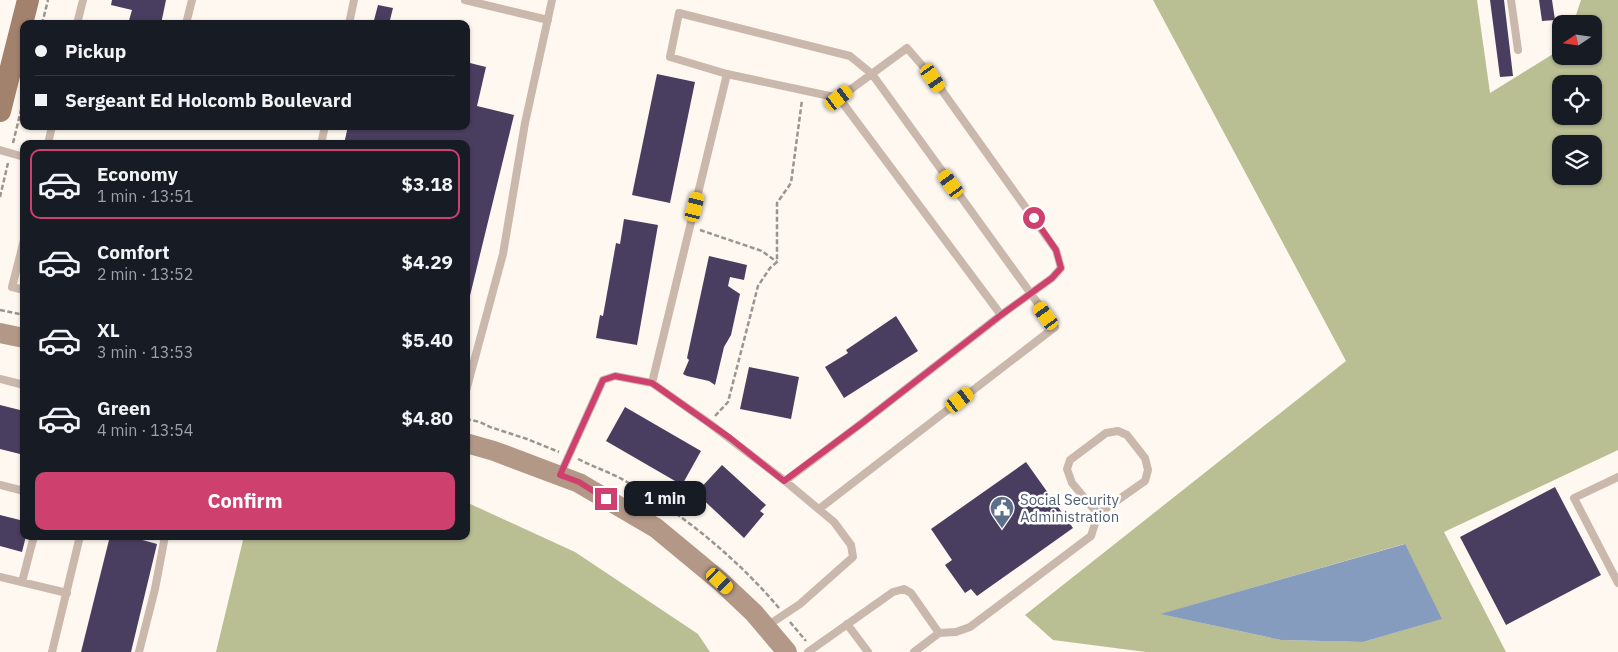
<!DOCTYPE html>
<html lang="en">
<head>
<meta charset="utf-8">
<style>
  body { margin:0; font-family:"IBM Plex Sans",sans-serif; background:#20242c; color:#f1f3f6; height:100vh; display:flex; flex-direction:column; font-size:19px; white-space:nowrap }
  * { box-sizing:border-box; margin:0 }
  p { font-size:16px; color:#9ea1a6 }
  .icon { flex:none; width:28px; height:28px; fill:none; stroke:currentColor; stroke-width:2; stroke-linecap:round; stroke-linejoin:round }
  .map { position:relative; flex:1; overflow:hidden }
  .drawer { position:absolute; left:20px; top:140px; width:450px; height:400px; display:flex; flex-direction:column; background:#171b24; border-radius:10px; box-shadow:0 1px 4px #0004 }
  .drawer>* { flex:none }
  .top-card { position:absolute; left:20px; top:20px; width:450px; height:110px; border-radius:10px; box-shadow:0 1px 4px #0004; display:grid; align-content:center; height:110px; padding:0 15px; background:#171b24 }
  .needle { width:32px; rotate:257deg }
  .tools { position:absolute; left:1552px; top:15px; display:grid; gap:10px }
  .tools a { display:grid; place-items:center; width:50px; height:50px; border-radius:10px; background:#171b24; box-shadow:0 1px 4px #0004; font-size:25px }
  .end { position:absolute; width:22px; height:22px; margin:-11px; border:6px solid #ce406d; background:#fff; box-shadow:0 0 0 2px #fff }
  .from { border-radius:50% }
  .bubble { position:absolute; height:35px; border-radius:10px; background:#171b24; box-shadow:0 1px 4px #0004; font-size:16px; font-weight:800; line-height:35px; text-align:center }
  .car { position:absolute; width:15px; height:30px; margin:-15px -8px; border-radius:6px; box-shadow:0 0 4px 1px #0007; background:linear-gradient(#f5c518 24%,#345 0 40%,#f5c518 0 76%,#345 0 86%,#f5c518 0) }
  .top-card b { display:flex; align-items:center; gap:18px; height:48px; font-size:19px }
  .top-card b+b { border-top:1px solid #363941 }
  .top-card i { width:12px; height:12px; background:#f1f3f6 }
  ul { padding:9px 0 0; list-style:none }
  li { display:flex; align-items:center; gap:15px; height:70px; margin:0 10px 8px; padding:0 5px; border:2px solid transparent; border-radius:10px }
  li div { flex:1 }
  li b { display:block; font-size:19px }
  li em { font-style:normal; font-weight:800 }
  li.current { border-color:#ce406d }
  li>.icon { width:45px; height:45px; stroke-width:1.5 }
  .primary-button { display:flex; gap:10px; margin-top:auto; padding:10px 15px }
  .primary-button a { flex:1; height:58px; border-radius:10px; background:#ce406d; color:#fff; font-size:20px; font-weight:800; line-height:58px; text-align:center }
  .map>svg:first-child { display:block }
</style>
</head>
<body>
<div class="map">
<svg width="1618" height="652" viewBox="0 0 1618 652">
  <rect width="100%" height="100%" fill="#fef8f0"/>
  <path fill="#b9be93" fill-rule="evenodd" d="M1153,0H1477L1490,93L1561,49V56H1594V24H1573L1581,0H1618V450L1444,532L1506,652H1146L1053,640L1025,615L1346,361ZM1561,84H1594V116H1561ZM1561,144H1594V176H1561ZM1404,544L1441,619L1363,642L1281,640L1161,614Z
    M466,502L575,552L698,634L710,652H216L244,536H466Z"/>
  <path fill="#869cbf" d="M1405,544L1442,619L1363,642L1281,640L1160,614Z"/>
  <path fill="#4a3e60" d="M112,0H166L161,24H128L132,10L111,5Z
    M1490,0H1504L1513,76L1500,77Z
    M1539,0H1552L1555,20L1542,21Z
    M378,5L393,8L389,24H373Z
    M466,62L486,67L477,106L514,115L467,308L466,144H344L348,126H466Z
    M657,74L695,82L670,203L632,195Z
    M624,219L658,225L637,345L596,338L600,315L603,316L616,243L620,244Z
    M709,256L747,265L744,280L730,277L728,286L740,294L731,335L724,347L715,385L709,381L687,376L683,374L689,360L687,358Z
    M896,316L918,351L844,398L825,367L848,353L846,350Z
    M749,367L799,377L791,419L740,409Z
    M0,405L24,411V455L0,449Z
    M625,407L701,451L682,485L606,441Z
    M1026,462L1073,528L977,596L971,589L965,593L945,565L952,560L931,529Z
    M722,465L766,505L760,511L764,514L744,538L696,493Z
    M1555,487L1601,575L1506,625L1460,537Z
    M0,515L24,521V536H26L22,552L0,546Z
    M110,536H128L157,544L131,652H81Z"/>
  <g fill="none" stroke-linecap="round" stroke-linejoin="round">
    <path stroke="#999590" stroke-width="2.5" stroke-dasharray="5 2.5" stroke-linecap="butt" d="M42,24L48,0
      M13,143L24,98
      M0,197L8,163
      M700,230L762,251L777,262
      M0,310L24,315
      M715,416L728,402L758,286L770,268L777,262V203L791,183L802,100
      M466,419L480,422L490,427L527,439L559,452
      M578,459C592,466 606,471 620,478C678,510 736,557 779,608
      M790,622L806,641"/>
    <path stroke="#cab8ad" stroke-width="8" d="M465,0L548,20
      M1511,0L1518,50
      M77,24L83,0
      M186,24L192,0
      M349,24L354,0
      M727,74L839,98L1001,315L862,423L785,481
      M839,98L907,48L933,78L1056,250L1061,268L1052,278L1001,315
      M48,144L52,126
      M321,144L325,126
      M0,150L24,157
      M24,240L12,287L24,290
      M0,379L24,385
      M652,383L727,74L670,57L679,13L850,56L872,74L1055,327L819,509
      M466,391L503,254L525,123L552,0
      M560,475L603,380L615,376L652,383L709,423L785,481L834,522L851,545L853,557L800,604L767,626
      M1618,477L1574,498L1618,583
      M0,485L24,491
      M0,577L67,593
      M22,582L34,536
      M847,624L868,652
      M939,633L956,632L970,627L1091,536L1098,514L1145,481L1148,470L1145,458L1127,435L1118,431L1106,433L1070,460L1067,469L1072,483L1098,514
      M52,652L80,536
      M139,652L155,589L165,536
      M808,652L893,592L904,589L911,593L939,633L914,652"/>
    <path stroke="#b39888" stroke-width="20" d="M0,333L24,338
      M466,443L494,451L579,483L656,528L720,581L754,613L787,652"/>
    <path stroke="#a2816d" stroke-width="22" d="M0,111L28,0"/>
  </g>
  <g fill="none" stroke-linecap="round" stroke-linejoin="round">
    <path stroke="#ce406d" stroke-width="6" d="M606,499L579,482L560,475L603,380L615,376L652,383L730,438L784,481L862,423L1001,315L1052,278L1061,268L1056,250L1034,218"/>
  </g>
  <defs>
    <symbol id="civic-pin" viewBox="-11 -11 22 30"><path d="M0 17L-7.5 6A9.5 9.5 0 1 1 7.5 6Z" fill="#5c6f8a" stroke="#fff"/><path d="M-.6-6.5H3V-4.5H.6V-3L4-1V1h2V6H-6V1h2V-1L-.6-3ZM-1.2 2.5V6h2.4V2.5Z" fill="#fff"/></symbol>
  </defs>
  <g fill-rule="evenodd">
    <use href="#civic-pin" x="988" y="494" width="28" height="38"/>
  </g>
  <g text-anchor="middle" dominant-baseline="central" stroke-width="5" stroke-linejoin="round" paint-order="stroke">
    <g font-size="15" fill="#4e5e75" stroke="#fff" text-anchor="start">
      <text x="1020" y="499">Social Security<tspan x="1020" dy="17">Administration</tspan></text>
    </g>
  </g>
</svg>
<div class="tools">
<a><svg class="needle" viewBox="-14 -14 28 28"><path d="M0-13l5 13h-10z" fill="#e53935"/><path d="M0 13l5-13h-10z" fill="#9ea1a6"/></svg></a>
<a><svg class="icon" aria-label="locate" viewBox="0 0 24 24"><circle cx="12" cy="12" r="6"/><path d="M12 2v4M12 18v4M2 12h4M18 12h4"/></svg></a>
<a><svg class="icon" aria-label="layers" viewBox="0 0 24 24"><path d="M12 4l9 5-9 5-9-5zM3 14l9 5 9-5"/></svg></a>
</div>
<i class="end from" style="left:1034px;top:218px"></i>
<i class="end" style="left:606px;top:499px"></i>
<div class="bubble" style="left:624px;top:481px;width:82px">1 min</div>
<i class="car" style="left:933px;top:78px;rotate:145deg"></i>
<i class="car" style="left:839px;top:98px;rotate:53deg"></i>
<i class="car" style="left:951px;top:184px;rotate:324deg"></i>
<i class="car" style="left:695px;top:207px;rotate:14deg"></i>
<i class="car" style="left:1046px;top:316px;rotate:324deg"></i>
<i class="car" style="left:960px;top:400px;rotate:52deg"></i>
<i class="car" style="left:720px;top:581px;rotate:133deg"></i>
<div class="top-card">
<b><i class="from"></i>Pickup</b>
<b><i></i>Sergeant Ed Holcomb Boulevard</b>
</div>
<section class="drawer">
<ul>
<li class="current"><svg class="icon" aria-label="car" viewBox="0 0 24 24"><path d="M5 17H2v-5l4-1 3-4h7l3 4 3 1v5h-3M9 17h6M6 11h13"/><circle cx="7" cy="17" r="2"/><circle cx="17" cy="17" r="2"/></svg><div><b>Economy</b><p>1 min · 13:51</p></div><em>$3.18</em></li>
<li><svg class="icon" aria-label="car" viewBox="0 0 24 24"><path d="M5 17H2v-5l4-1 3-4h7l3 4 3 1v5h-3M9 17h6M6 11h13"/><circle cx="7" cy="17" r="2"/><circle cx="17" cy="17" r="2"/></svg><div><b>Comfort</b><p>2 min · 13:52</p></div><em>$4.29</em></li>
<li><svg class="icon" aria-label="car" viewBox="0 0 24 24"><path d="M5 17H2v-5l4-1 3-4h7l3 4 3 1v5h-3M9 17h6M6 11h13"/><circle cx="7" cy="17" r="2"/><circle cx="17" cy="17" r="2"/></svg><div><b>XL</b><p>3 min · 13:53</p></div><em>$5.40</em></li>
<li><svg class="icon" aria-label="car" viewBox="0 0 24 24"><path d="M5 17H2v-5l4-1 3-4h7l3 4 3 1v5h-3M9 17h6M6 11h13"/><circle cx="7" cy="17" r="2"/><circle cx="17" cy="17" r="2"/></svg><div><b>Green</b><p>4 min · 13:54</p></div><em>$4.80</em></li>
</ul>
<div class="primary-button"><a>Confirm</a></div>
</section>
</div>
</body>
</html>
